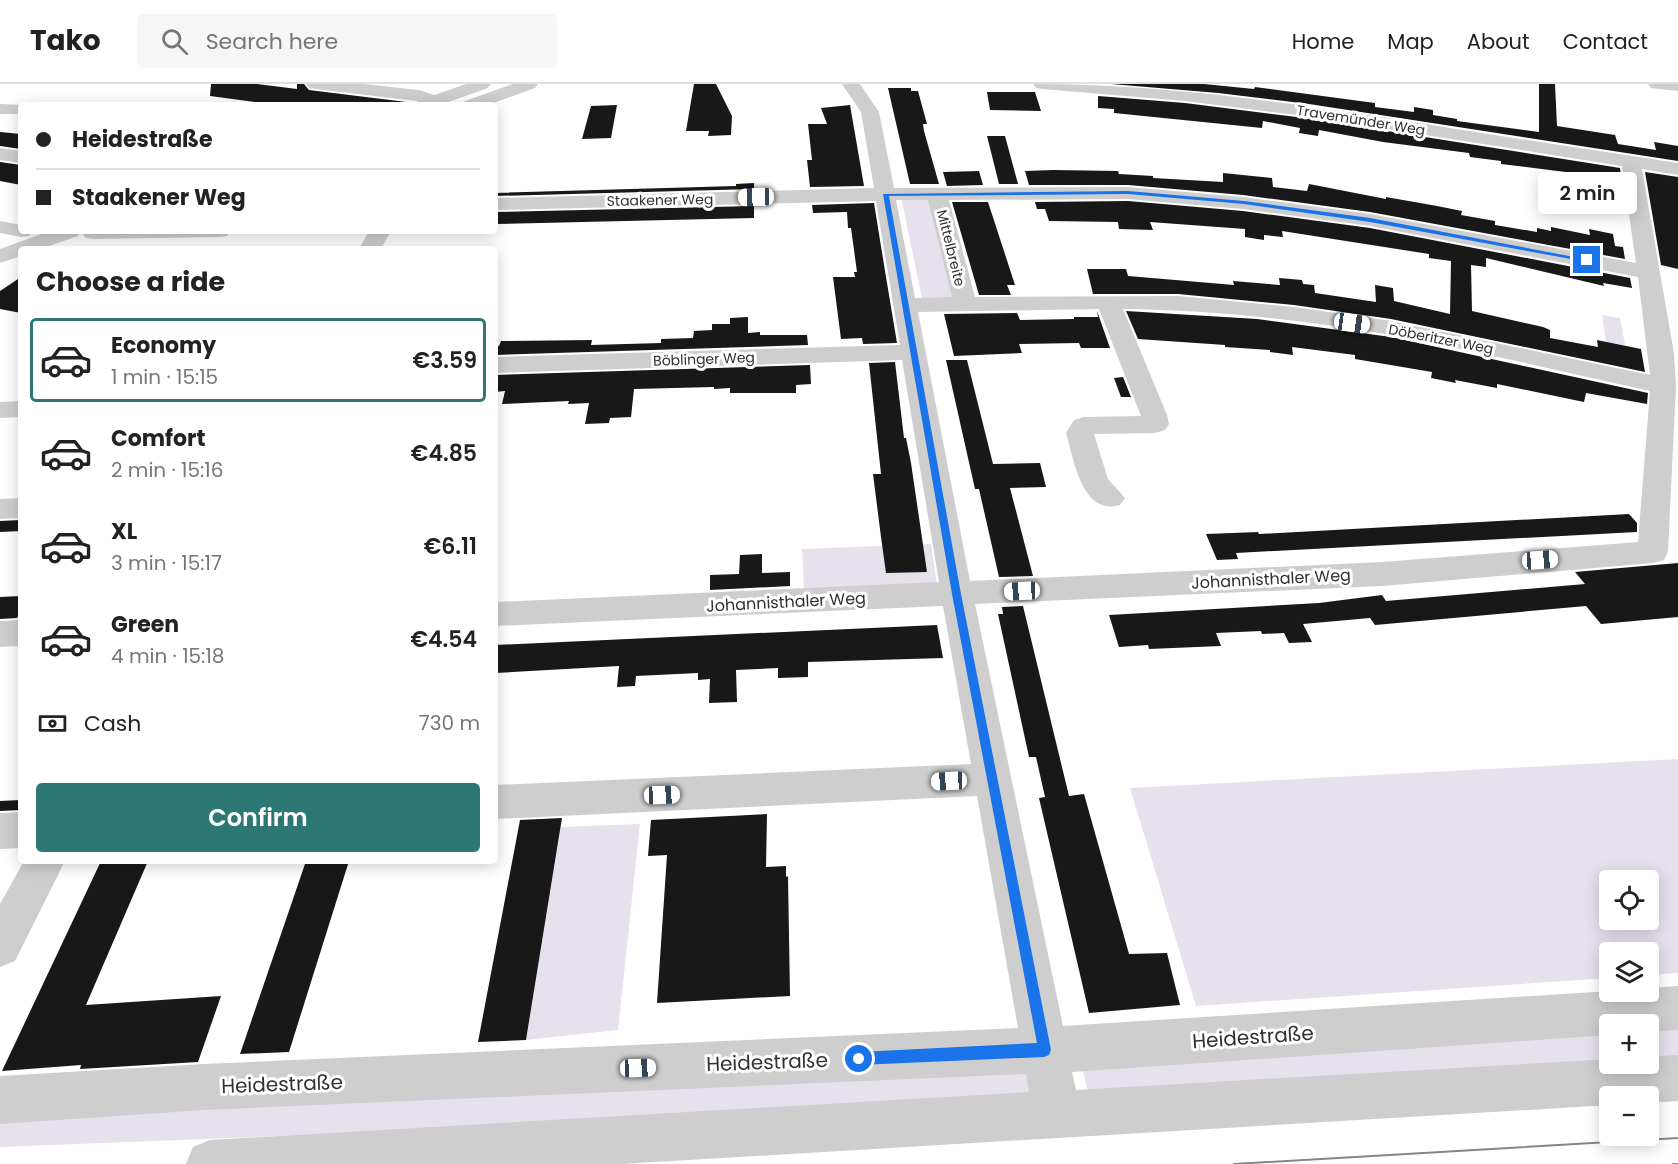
<!DOCTYPE html>
<html lang="en">
<head>
<meta charset="utf-8">
<style>
  body { margin:0; font-family:Poppins,sans-serif; background:#f6f6f6; color:#222; height:100vh; display:flex; flex-direction:column; font-size:22px; white-space:nowrap }
  * { box-sizing:border-box; margin:0 }
  p { font-size:20px; color:#767676 }
  .icon { flex:none; width:33px; height:33px; fill:none; stroke:currentColor; stroke-width:2; stroke-linecap:round; stroke-linejoin:round }
  .map { position:relative; flex:1; overflow:hidden }
  .sheet { position:absolute; left:18px; top:162px; width:480px; height:618px; display:flex; flex-direction:column; background:#fff; border-radius:6px; box-shadow:0 3px 15px #0003 }
  .sheet>* { flex:none }
  .banner { position:absolute; left:18px; top:18px; width:480px; height:132px; border-radius:6px; box-shadow:0 3px 15px #0003; display:grid; align-content:center; height:132px; padding:0 18px; background:#fff }
  .tools { position:absolute; left:1599px; top:786px; display:grid; gap:12px }
  .tools a { display:grid; place-items:center; width:60px; height:60px; border-radius:6px; background:#fff; box-shadow:0 3px 15px #0003; font-size:30px }
  .end { position:absolute; width:27px; height:27px; margin:-14px; border:8px solid #1a73e8; background:#fff; box-shadow:0 0 0 3px #fff }
  .from { border-radius:50% }
  .bubble { position:absolute; height:42px; border-radius:6px; background:#fff; box-shadow:0 3px 15px #0003; font-size:20px; font-weight:600; line-height:42px; text-align:center }
  .car { position:absolute; width:18px; height:36px; margin:-18px -9px; border-radius:8px; box-shadow:0 0 4px 2px #0007; background:linear-gradient(#fff 24%,#345 0 40%,#fff 0 76%,#345 0 86%,#fff 0) }
  .banner b { display:flex; align-items:center; gap:21px; height:57px; font-size:22px }
  .banner b+b { border-top:2px solid #e0e0e0 }
  .banner i { width:15px; height:15px; background:#222 }
  ul { padding:0; list-style:none }
  li { display:flex; align-items:center; gap:18px; height:84px; margin:0 12px 9px; padding:0 6px; border:3px solid transparent; border-radius:6px }
  li div { flex:1 }
  li b { display:block; font-size:22px }
  li em { font-style:normal; font-weight:600 }
  li.active { border-color:#2d7774 }
  li>.icon { width:54px; height:54px; stroke-width:1.5 }
  h2 { padding:0 18px; font-size:27px; line-height:72px }
  .pay { display:flex; align-items:center; gap:15px; height:66px; padding:0 18px; font-size:22px }
  .pay p { margin-inline-start:auto }
  .cta { display:flex; gap:12px; margin-top:auto; padding:12px 18px }
  .cta a { flex:1; height:69px; border-radius:6px; background:#2d7774; color:#fff; font-size:24px; font-weight:600; line-height:69px; text-align:center }
  header { display:flex; align-items:center; gap:36px; box-sizing:border-box; height:84px; padding:0 30px; background:#fff; border-bottom:2px solid #e0e0e0 }
  header strong { font-size:28px }
  nav { display:flex; gap:33px; margin-inline-start:auto; font-size:21px }
  .search { width:420px; height:54px; background:#f6f6f6; display:flex; align-items:center; gap:15px; box-sizing:border-box; padding:0 21px; border-radius:6px; color:#767676; font-size:22px }
  .map>svg:first-child { display:block }
</style>
</head>
<body>
<header>
<strong>Tako</strong>
<div class="search"><svg class="icon" aria-label="search" viewBox="0 0 24 24"><circle cx="10" cy="10" r="6"/><path d="M15 15l6 6"/></svg>Search here</div>
<nav><a>Home</a><a>Map</a><a>About</a><a>Contact</a></nav>
</header>
<div class="map">
<svg width="1678" height="1080" viewBox="0 0 1678 1080">
  <rect width="100%" height="100%" fill="#fff"/>
  <path fill="#e7e0ed" fill-rule="evenodd" d="M934,112L959,213L922,214L901,113Z
    M1602,231L1620,234L1625,261L1606,258Z
    M931,460L937,501L804,504L802,465Z
    M1678,675V889L1649,891L1648,868H1610L1609,894L1196,922L1130,704ZM1648,796V836H1610V796Z
    M640,740L618,946L526,956L561,743Z
    M1678,934V983L1091,1020L1080,975ZM1610,940H1648V980H1610Z
    M1038,980L1045,1022L0,1063V1031Z"/>
  <path fill="#181818" d="M211,0H257L297,5V0H304L309,6L406,18L402,21H250L255,18L210,12Z
    M694,0H716L732,32L731,51L708,52L709,47H686Z
    M1111,0H1204L1254,5L1255,3L1375,19V23L1414,28V23L1433,26V31L1457,35V37L1539,48V0H1555L1557,42L1615,51L1618,60L1656,66L1654,58L1678,62V77L1309,20L1218,9Z
    M888,4H911V7H918L927,40H923L924,47L939,100H910Z
    M987,8H1035L1041,27L990,26Z
    M1098,12L1185,19L1305,34L1620,84L1626,128L1610,125V102L1575,96L1574,89L1501,80V77L1470,73L1469,69L1383,58L1319,46L1318,52L1299,49L1300,44L1263,37L1262,44L1114,29V25L1098,24Z
    M617,21L611,54L582,55L591,22Z
    M850,21L864,102L810,103L807,76H812L808,40H827L821,24Z
    M0,48L21,50V65L0,62Z
    M987,52H1005L1018,100H999Z
    M0,78L21,81V101L0,97Z
    M1053,86L1118,87L1119,90L1153,92V94L1223,98V89L1272,94L1273,103L1307,107L1309,100L1386,115V113L1437,122L1462,127L1461,131L1495,137V141L1537,148V144L1551,147V143L1590,151L1589,145L1613,150L1615,162L1623,163L1625,175L1370,128L1243,111L1128,101H1029L1025,87Z
    M979,87L983,101L947,102L943,88Z
    M1645,88L1678,93V185L1661,181Z
    M754,99V105L495,112V109L736,102V100Z
    M1128,117L1243,127L1370,144L1630,194L1632,204L1603,199L1604,202L1486,174V183L1471,181L1472,227L1543,243L1550,246V254L1598,263L1597,256L1641,265L1645,288L1391,235L1294,221L1178,210H1093L1087,185H1126L1128,192L1234,201L1233,197L1280,201L1279,194L1302,196L1303,200L1314,201L1315,209L1376,218L1375,201L1393,204L1394,217L1450,230L1451,177L1429,174V170L1282,147L1283,153L1264,151V156L1245,153V145L1150,138L1153,146L1119,145L1118,138L1049,137L1045,125H1037L1035,118Z
    M952,118H988L1015,201H1007L1011,211H979Z
    M874,119L885,187L897,259L863,260L862,254L841,255L833,193H855L854,188H857L851,144H848L847,128L813,129L812,121Z
    M754,122V134L495,140V128Z
    M21,193V229L0,225V207Z
    M1097,227L1110,264H1081L1079,259L1019,260L1022,269L954,272L944,230L1017,229L1020,236L1074,235V233H1098Z
    M1126,227L1257,235L1391,253L1648,309L1647,320L1586,309L1584,318L1497,300V304L1455,296L1456,299L1431,294L1432,288L1355,275V271L1292,263L1293,271L1270,268V266L1225,263V261L1138,255Z
    M748,233V249L760,248V251H807L808,261L495,271V263L499,262L501,257L592,256L591,261L661,259V255L693,254L694,247L712,246V240H730V234Z
    M946,276H967L993,380L1040,379L1046,403L1010,404L1033,492L999,493L979,405H975Z
    M895,278L904,354H906L911,379L927,488L886,489L881,453L873,390H881L869,279Z
    M810,281L811,300L796,301V309H730V304L714,305V303L634,305L631,333L610,334L609,339L585,340L589,319L568,320L569,317L502,320L505,307L495,308V291Z
    M1123,293L1131,313H1121L1114,294Z
    M1629,430L1637,439V448L1236,469L1238,475L1217,476L1206,450L1258,448L1259,450Z
    M21,436V447L0,448V437Z
    M762,470V489L790,488V502L710,506V491L739,490L740,471Z
    M1678,479V533L1601,540L1586,522L1375,541L1370,534L1303,540L1312,558L1289,559L1284,549L1262,550L1261,547L1216,549L1221,562L1149,565L1148,561L1119,563L1109,531L1319,519L1382,511L1386,517L1585,500L1575,488Z
    M21,512V528L17,534L0,535V513Z
    M1023,522L1069,712L1084,710L1129,870L1167,869L1180,921L1089,929L1039,714L1045,713L1036,673H1029L998,530H1003L1002,523Z
    M937,541L943,574L808,578V593L778,594V584L736,586L737,618L709,619L710,595L698,596V589L636,592L635,602L617,603L619,582L495,589V561Z
    M21,716V726L0,727V717Z
    M767,730L766,783L786,782V793L788,792L790,912L657,919L667,771L648,772L651,736Z
    M562,734L526,956L478,958L520,736Z
    M101,777H148L86,921L221,912L198,978L80,985L81,981L2,987Z
    M306,777H349L289,968L240,970Z"/>
  <g fill="none" stroke-linecap="round" stroke-linejoin="round">
    <path fill="#cecece" fill-rule="evenodd" d="M306,0H364L419,6L434,11L466,0H491L488,4L440,21H414L418,17L315,5L309,4Z
      M513,0H538L535,4L488,21H462L465,17Z
      M842,0H860L879,28L894,104L1128,103L1243,113L1370,130L1636,179L1622,82L1305,32L1185,17L1042,5L1036,4L1033,0C1157,0 1278,17 1400,36C1492,51 1585,65 1678,79V91L1642,85L1674,269L1676,302L1668,468L1664,476L1653,479L1382,502L975,520L1063,942L1610,907L1648,908V904L1678,902V946L1648,948V940H1610V951L1072,988L1076,1006L1610,975V980H1648V973L1678,971V1017L1648,1019V1012H1610V1021L622,1080H186L193,1063L210,1056L1029,1008L1026,990L204,1026L0,1040V992L204,980L1018,944L977,712L495,735V701L971,680L943,522L495,542V518L939,498L902,276L495,289V273L900,261L876,117L495,126V114L874,104L861,28ZM1128,115L1243,125L1370,142L1638,193L1650,291L1391,237L1294,223L1178,212L975,213L949,116ZM896,116H928L952,213L915,214ZM1099,225L1141,332L1084,333L1074,336L1066,349C1074,376 1082,432 1120,421L1125,414L1108,395L1094,350L1155,349L1165,346L1169,340L1167,331L1123,225C1212,226 1303,236 1391,251C1477,267 1564,288 1650,307L1638,458L1382,478L970,497L918,228Z
      M1648,0H1678V7L1651,4Z
      M0,20L26,21H21V30H0Z
      M0,64L21,67V79L0,76Z
      M0,137L21,141V147H32L29,152L21,153L0,149Z
      M50,147H230L227,152L219,153L94,155L86,154L80,147L78,152L40,165H21V172L0,179V165Z
      M369,147H391L381,165H359Z
      M21,317V333L0,334V318Z
      M21,414V434L0,435V415Z
      M21,536V562L0,563V537Z
      M21,728V764L0,765V729Z
      M24,777H65L15,877L0,883V820Z"/>
    <path stroke="#868686" stroke-width="2" d="M1234,1080L1678,1054
      M1673,1080H1678"/>
  </g>
  <path fill="#1a73e8" d="M1128,107L1244,117L1370,134L1590,176L1587,178L1370,138L1244,120L1128,110L889,112L961,510L1051,966L1049,971L1044,973L859,981L854,979L852,975L854,970L859,968L1037,959L952,510L883,110Z"/>
  <g text-anchor="middle" dominant-baseline="central" stroke-width="6" stroke-linejoin="round" paint-order="stroke">
    <g font-size="14" fill="#313131" stroke="#fff">
      <text transform="translate(1361 36) rotate(9)">Travemünder Weg</text>
      <text transform="translate(660 116) rotate(-1)">Staakener Weg</text>
      <text transform="translate(951 164) rotate(76)">Mittelbreite</text>
      <text transform="translate(1441 255) rotate(11)">Döberitzer Weg</text>
      <text transform="translate(704 275) rotate(-2)">Böblinger Weg</text>
    </g>
    <g font-size="16" fill="#313131" stroke="#fff">
      <text transform="translate(1271 495) rotate(-3)">Johannisthaler Weg</text>
      <text transform="translate(786 518) rotate(-3)">Johannisthaler Weg</text>
    </g>
    <g font-size="20" fill="#313131" stroke="#fff">
      <text transform="translate(1253 953) rotate(-4)">Heidestraße</text>
      <text transform="translate(767 978) rotate(-2)">Heidestraße</text>
      <text transform="translate(282 1000) rotate(-2)">Heidestraße</text>
    </g>
  </g>
</svg>
<div class="tools">
<a><svg class="icon" aria-label="locate" viewBox="0 0 24 24"><circle cx="12" cy="12" r="6"/><path d="M12 2v4M12 18v4M2 12h4M18 12h4"/></svg></a>
<a><svg class="icon" aria-label="layers" viewBox="0 0 24 24"><path d="M12 4l9 5-9 5-9-5zM3 14l9 5 9-5"/></svg></a>
<a>+</a>
<a>−</a>
</div>
<i class="end from" style="left:859px;top:975px"></i>
<i class="end" style="left:1587px;top:176px"></i>
<div class="bubble" style="left:1538px;top:88px;width:99px">2 min</div>
<i class="car" style="left:756px;top:113px;rotate:269deg"></i>
<i class="car" style="left:1352px;top:239px;rotate:98deg"></i>
<i class="car" style="left:1540px;top:476px;rotate:86deg"></i>
<i class="car" style="left:1022px;top:507px;rotate:267deg"></i>
<i class="car" style="left:949px;top:697px;rotate:267deg"></i>
<i class="car" style="left:662px;top:711px;rotate:88deg"></i>
<i class="car" style="left:638px;top:984px;rotate:88deg"></i>
<div class="banner">
<b><i class="from"></i>Heidestraße</b>
<b><i></i>Staakener Weg</b>
</div>
<section class="sheet">
<h2>Choose a ride</h2>
<ul>
<li class="active"><svg class="icon" aria-label="car" viewBox="0 0 24 24"><path d="M5 17H2v-5l4-1 3-4h7l3 4 3 1v5h-3M9 17h6M6 11h13"/><circle cx="7" cy="17" r="2"/><circle cx="17" cy="17" r="2"/></svg><div><b>Economy</b><p>1 min · 15:15</p></div><em>€3.59</em></li>
<li><svg class="icon" aria-label="car" viewBox="0 0 24 24"><path d="M5 17H2v-5l4-1 3-4h7l3 4 3 1v5h-3M9 17h6M6 11h13"/><circle cx="7" cy="17" r="2"/><circle cx="17" cy="17" r="2"/></svg><div><b>Comfort</b><p>2 min · 15:16</p></div><em>€4.85</em></li>
<li><svg class="icon" aria-label="car" viewBox="0 0 24 24"><path d="M5 17H2v-5l4-1 3-4h7l3 4 3 1v5h-3M9 17h6M6 11h13"/><circle cx="7" cy="17" r="2"/><circle cx="17" cy="17" r="2"/></svg><div><b>XL</b><p>3 min · 15:17</p></div><em>€6.11</em></li>
<li><svg class="icon" aria-label="car" viewBox="0 0 24 24"><path d="M5 17H2v-5l4-1 3-4h7l3 4 3 1v5h-3M9 17h6M6 11h13"/><circle cx="7" cy="17" r="2"/><circle cx="17" cy="17" r="2"/></svg><div><b>Green</b><p>4 min · 15:18</p></div><em>€4.54</em></li>
</ul>
<div class="pay"><svg class="icon" aria-label="cash" viewBox="0 0 24 24"><path d="M3 7h18v10H3z"/><circle cx="12" cy="12" r="2"/></svg>Cash<p>730 m</p></div>
<div class="cta"><a>Confirm</a></div>
</section>
</div>
</body>
</html>
